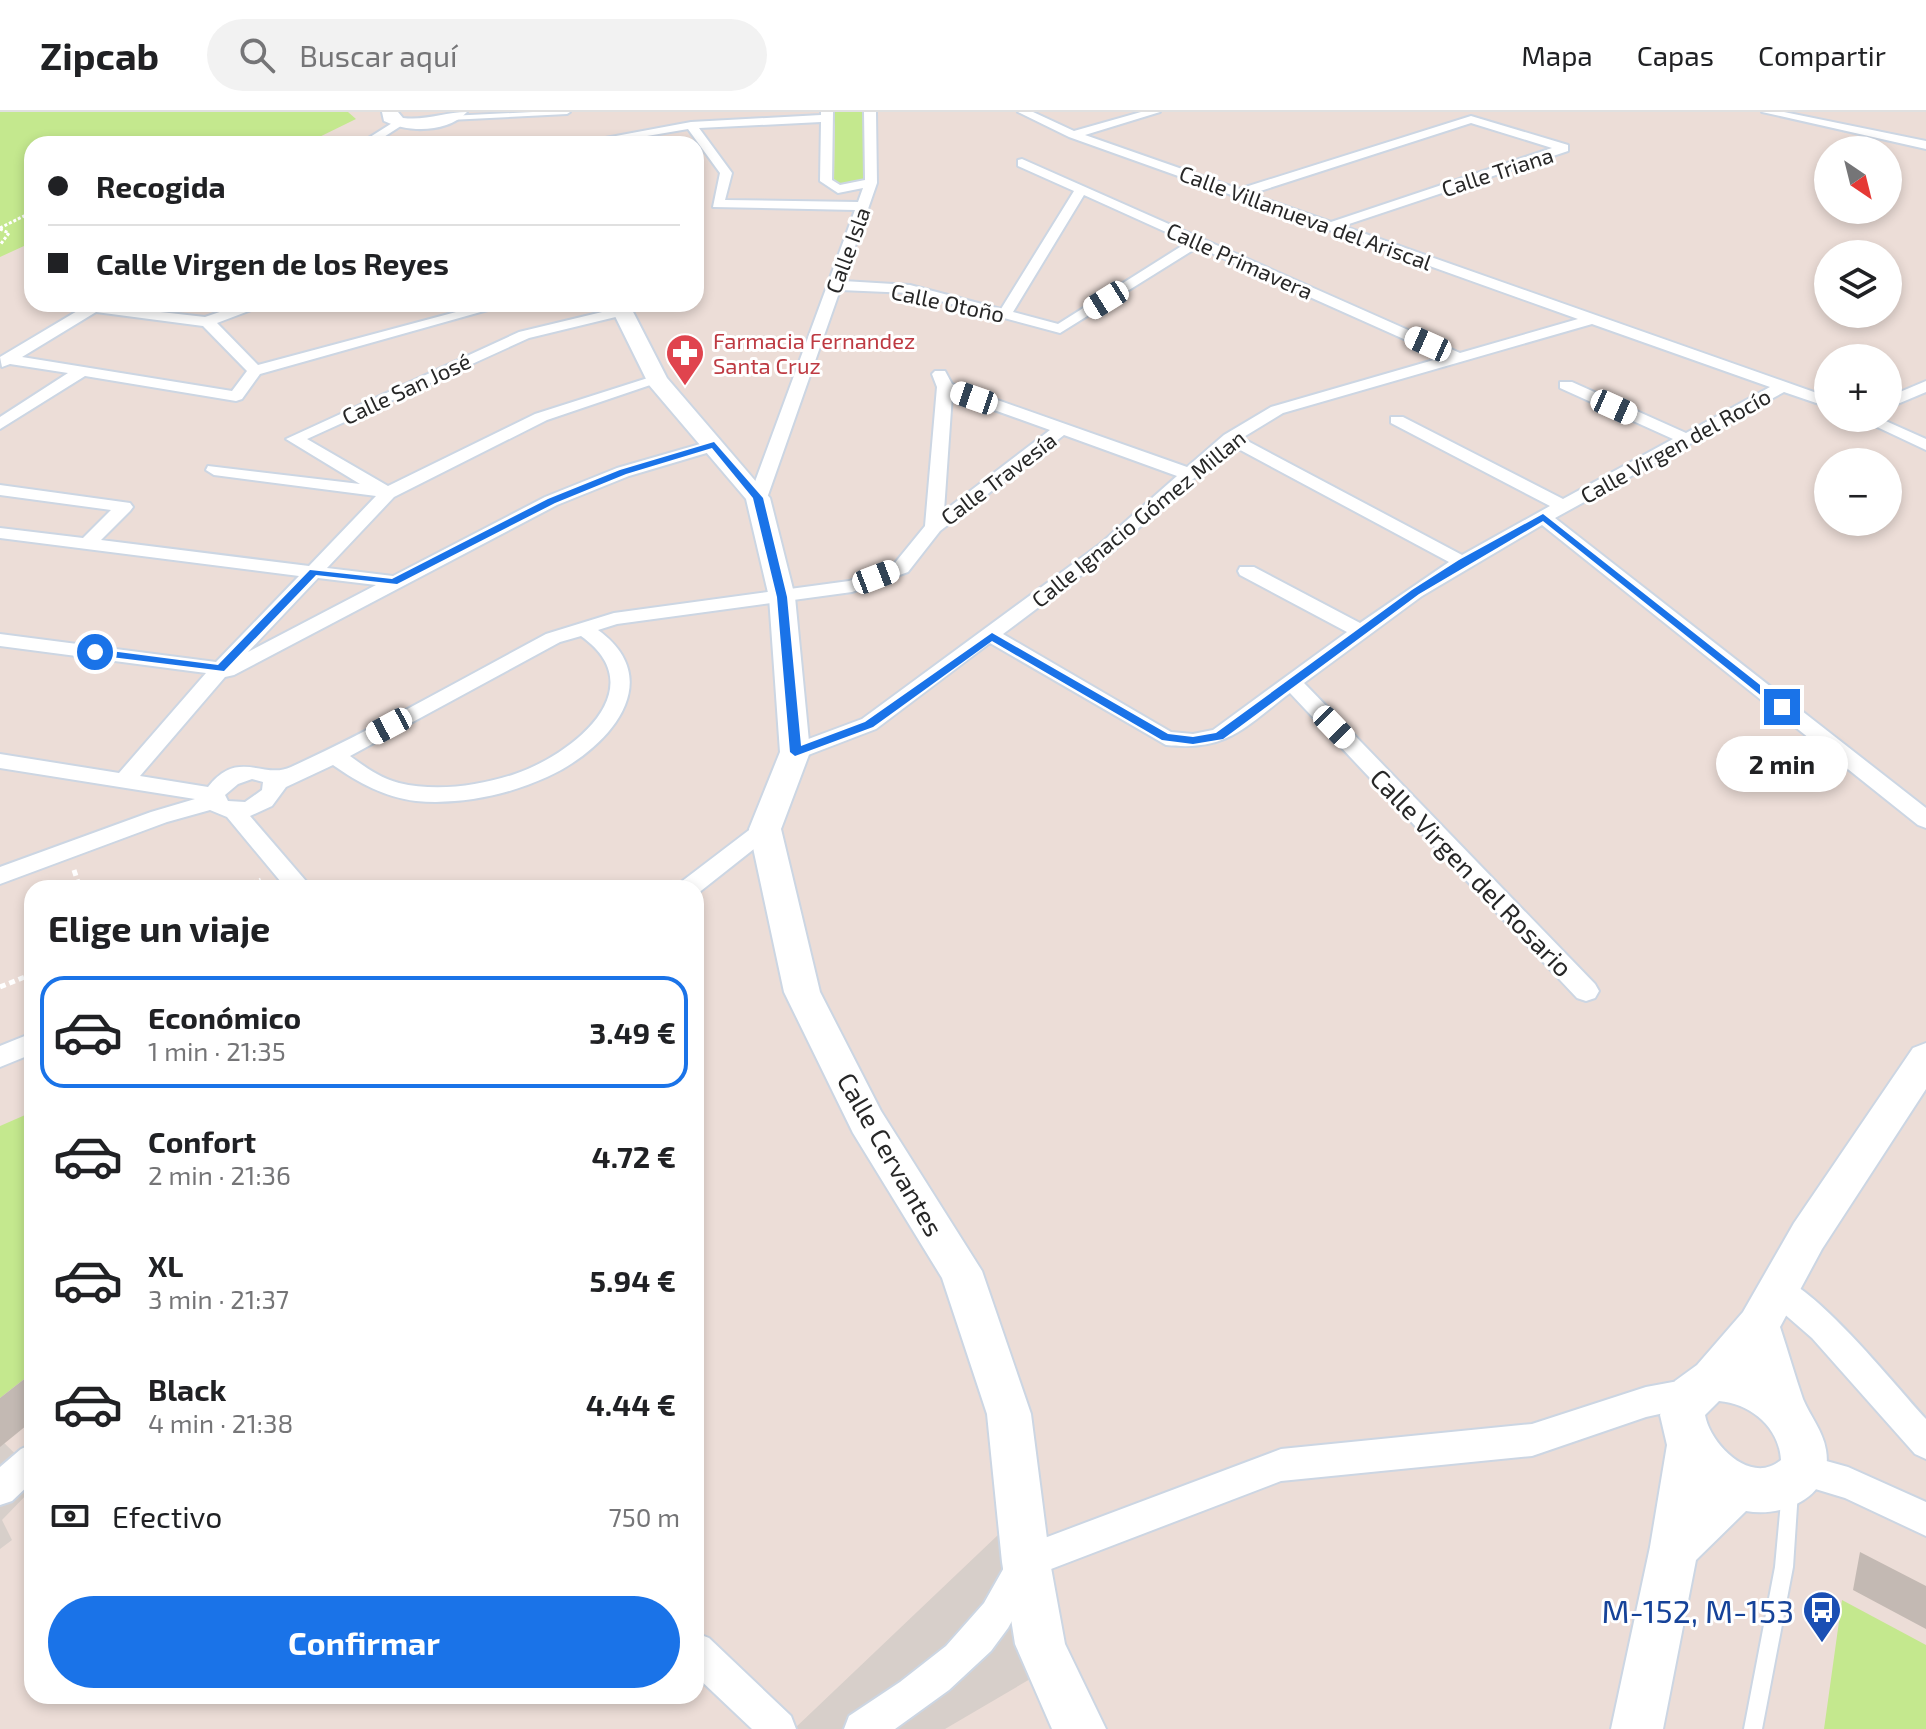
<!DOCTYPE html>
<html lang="es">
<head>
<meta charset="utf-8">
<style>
  body { margin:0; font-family:"Exo 2",sans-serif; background:#f2f2f2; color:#202124; height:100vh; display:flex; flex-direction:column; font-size:30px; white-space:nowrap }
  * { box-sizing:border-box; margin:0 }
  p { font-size:26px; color:#757577 }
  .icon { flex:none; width:44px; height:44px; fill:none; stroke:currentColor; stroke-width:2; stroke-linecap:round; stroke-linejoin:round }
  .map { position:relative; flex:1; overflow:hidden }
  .side { position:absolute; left:24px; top:768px; width:680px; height:824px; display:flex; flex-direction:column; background:#fff; border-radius:24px; box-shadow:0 4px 12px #0003 }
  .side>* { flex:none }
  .guide { position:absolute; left:24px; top:24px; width:680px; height:176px; border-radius:24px; box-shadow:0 4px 12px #0003; display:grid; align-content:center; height:176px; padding:0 24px; background:#fff }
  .needle { width:52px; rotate:145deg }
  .tools { position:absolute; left:1814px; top:24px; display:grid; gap:16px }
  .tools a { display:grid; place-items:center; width:88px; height:88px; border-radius:50%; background:#fff; box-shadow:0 4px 12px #0003; font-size:40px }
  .end { position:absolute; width:36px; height:36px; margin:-18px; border:10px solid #1a73e8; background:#fff; box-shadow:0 0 0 4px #fff }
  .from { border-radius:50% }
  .bubble { position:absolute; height:56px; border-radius:28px; background:#fff; box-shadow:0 4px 12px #0003; font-size:26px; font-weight:700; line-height:56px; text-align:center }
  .car { position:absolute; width:24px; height:48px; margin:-24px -12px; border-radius:10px; box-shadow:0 0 6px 2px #0007; background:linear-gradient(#fff 24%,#345 0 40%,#fff 0 76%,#345 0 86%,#fff 0) }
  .guide b { display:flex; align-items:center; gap:28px; height:76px; font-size:30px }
  .guide b+b { border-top:2px solid #e0e0e0 }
  .guide i { width:20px; height:20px; background:#202124 }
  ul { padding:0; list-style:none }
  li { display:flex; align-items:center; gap:24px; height:112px; margin:0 16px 12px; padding:0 8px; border:4px solid transparent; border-radius:24px }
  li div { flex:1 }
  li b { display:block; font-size:30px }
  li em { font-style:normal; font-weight:700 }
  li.on { border-color:#1a73e8 }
  li>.icon { width:72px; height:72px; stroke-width:1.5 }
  h2 { padding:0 24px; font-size:36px; line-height:96px }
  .pay { display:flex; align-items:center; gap:20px; height:88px; padding:0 24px; font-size:30px }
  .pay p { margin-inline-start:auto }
  .button { display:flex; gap:16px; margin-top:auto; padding:16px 24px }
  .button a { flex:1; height:92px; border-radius:48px; background:#1a73e8; color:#fff; font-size:32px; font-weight:700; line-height:92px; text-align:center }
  header { display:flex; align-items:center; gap:48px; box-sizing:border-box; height:112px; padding:0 40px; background:#fff; border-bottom:2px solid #e0e0e0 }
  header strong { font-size:38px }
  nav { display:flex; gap:44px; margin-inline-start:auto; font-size:28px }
  .search { width:560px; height:72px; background:#f2f2f2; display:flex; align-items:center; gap:20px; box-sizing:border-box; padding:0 28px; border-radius:44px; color:#757577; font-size:30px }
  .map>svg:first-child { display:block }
</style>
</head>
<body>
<header>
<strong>Zipcab</strong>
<div class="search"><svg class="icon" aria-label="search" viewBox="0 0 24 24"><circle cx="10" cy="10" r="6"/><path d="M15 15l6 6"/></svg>Buscar aquí</div>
<nav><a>Mapa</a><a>Capas</a><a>Compartir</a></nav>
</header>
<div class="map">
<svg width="1926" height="1617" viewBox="0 0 1926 1617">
  <rect width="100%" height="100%" fill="#ecddd7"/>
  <path fill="#c4e88e" d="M0,0H348L356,7L305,32H32V135L24,134L0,145Z
    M832,0H865L864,69L840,73L834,71L835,13Z
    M32,1000V1261L0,1286V1014Z
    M1842,1488L1926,1533V1617H1824Z"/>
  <path fill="#d7cfca" d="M0,1327L32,1358V1377L2,1408L12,1428L0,1437Z
    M1020,1402L1049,1556L945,1617H794Z"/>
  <path fill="#c3b9b3" d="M32,1261V1309L0,1335V1286Z
    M1860,1440L1926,1474V1517L1853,1478Z"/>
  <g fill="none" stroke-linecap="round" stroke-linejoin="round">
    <defs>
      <path id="lane" d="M533,0H570L567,2L449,8L446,6L449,4Z
        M1790,1371L1796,1373L1798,1379L1793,1455L1762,1617H1744L1775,1455L1782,1379L1784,1373Z"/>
      <path id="street" d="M821,0H833L832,68L840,73L865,68L864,0H876L877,71L843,169L910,173L1001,197L1074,79L1018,54V48L1022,47L1460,241L1578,207L1069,25L1018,0H1033L1074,19L1141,0H1160L1085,23L1239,77L1471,4L1568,33V39L1343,114L1828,285V295L1784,280L1555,406L1926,696V716L1918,713L1542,413L1422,484L1304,571L1595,872L1599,879L1595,886L1586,889L1577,886L1290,581C1245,615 1227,640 1166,633L990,531L876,617L803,645H787L784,640L787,635L862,607L1100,432L1177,364L1064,323L940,419L908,460L852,480L617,512L598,518C670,570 605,639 547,665C508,683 460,693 416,689C384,685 359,671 333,653L286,675L272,694L250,704L312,776H286L227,705L210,698L167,710L0,772V755L151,700L195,687L0,656V642L119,661L206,561L0,534V522L216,550L299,464L0,426V416L83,426L111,398L0,383V373L130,391L133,395L130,399L101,428L309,454L376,384L214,363L206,358L208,354L360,372L286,327L519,220L623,195L630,199L628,202L529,226L307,327L388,374L535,302L651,265L657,263L665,268L547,308L394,385L327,456L393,464L545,385L617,356L714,328L720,329L722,333L720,337L629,364L557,393L234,563L225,565L140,664L208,675C238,636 264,668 291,655C378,615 462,567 546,522L614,501L849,469L894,452L925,414L937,275L932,262L935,259H945L952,272L1187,355L1224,323L1271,295L1444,245L1198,135L1060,221L910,181L840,178L767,386L764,390H752L749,386L855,98L713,95L720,61L688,17L600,32H573L691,10L821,3ZM821,10L820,69L838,81L863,76L858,90L725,88L732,61L699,16ZM1471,11L1552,36L1331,110L1251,82ZM1084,83L1188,130L1058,212L1013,200ZM1592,212L1770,275L1686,321L1572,270H1560V276L1673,327L1563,387L1403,305H1391V311L1550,394L1462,443L1242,326L1283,301ZM952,283L1050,318L944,399ZM1231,333L1449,450L1360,511L1254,455H1240L1238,459L1240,463L1347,520L1213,618L1193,622L1171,620L1003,522L1112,440ZM318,466L376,473L248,540ZM581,524C656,577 571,643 515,662C479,674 436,680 399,671C380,666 365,655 350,644L560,530ZM252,667L263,670L262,678L245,690L228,689L225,683L238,672Z
        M1762,0H1784L1926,29V37Z
        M397,8L407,10L373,32H359Z
        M89,192L205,205L243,192H267L217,211L258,253L486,192H509L260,262L242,287L236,289L85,264L0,317V305L68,261L10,252L2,255L0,245ZM96,200L203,214L247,259L232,279L22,245Z
        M1926,269V280L1888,296V285Z
        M1858,306H1879L1926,327V338Z
        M765,709L773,712L776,717L773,722L697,782L696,776H677L681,770L757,712Z
        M32,921V942L0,955V934Z
        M1777,1163C1820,1179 1893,1271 1926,1307V1347L1915,1342L1812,1226L1766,1186L1762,1176L1766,1166Z
        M1689,1267L1700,1271L1705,1282L1700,1293L1646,1305L1532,1344L1281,1369L1038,1462L1008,1516L991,1539L949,1578L895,1617H844L849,1604L900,1570L946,1534L984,1491L1014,1438L1026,1433L1281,1337L1532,1312L1646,1275Z
        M32,1332V1370L12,1389L0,1393V1355L21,1337Z
        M1801,1342L1848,1355L1926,1390V1424L1845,1386L1789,1369L1785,1358L1789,1347Z
        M696,1521L709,1526L791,1604L796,1617H752L696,1564Z"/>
      <path id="secondary" d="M382,0H398L403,6C426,9 445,0 467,0C447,21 409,21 384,9Z
        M609,192H629L667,266L770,386L795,485L810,640L781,717L820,880L881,999L982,1159L1031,1302L1050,1450L1065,1532L1106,1617H1052L1015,1532L1002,1450L987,1302L942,1166L853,1021L784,880L749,717L780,640L769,485L746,387L649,273Z
        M1926,931V977L1822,1137L1780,1215C1788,1239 1795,1264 1803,1287C1810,1304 1823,1319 1826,1338C1834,1384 1784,1406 1746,1399L1696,1448L1663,1617H1611L1650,1435L1667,1333L1660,1303L1675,1269L1697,1253L1743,1200L1794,1111L1913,936ZM1719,1289C1751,1292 1779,1315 1781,1348C1751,1374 1710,1332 1705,1303Z"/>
    </defs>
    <use href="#lane" stroke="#ccd6e3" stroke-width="4"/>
    <use href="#street" stroke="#ccd6e3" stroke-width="4"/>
    <use href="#secondary" stroke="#ccd6e3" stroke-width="4"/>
    <path stroke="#fff" stroke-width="3" stroke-dasharray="3 2" stroke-linecap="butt" d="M314,32L348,26
      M0,116L32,100
      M0,117L9,121L0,133"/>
    <path stroke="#fff" stroke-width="5" stroke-dasharray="6 4" stroke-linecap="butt" d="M74,758L80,776
      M241,776L261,768
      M0,875L32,862"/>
    <use href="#lane" fill="#fff" fill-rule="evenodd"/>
    <use href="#street" fill="#fff" fill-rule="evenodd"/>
    <use href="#secondary" fill="#fff" fill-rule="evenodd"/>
  </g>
  <path fill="#1a73e8" d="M714,330L763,386L787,485L801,634L865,610L992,521L1168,622L1193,625L1216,621L1412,478L1459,448L1543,402L1788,595L1778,597L1543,409L1419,482L1223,627L1193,632L1162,628L992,529L873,615L795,644L790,640L777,485L753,386L712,336L626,362L555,391L397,472L316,463L224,559L95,543L89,540L95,537L218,553L310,458L392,467L548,387L620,358Z"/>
  <defs>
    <symbol id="pharmacy-pin" viewBox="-11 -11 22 30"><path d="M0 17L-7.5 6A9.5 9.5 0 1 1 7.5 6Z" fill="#e0444e" stroke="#fff"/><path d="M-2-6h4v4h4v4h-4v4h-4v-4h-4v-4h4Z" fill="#fff"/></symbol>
    <symbol id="bus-pin" viewBox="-11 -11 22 30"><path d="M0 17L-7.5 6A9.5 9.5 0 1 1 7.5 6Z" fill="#1a4fb4" stroke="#fff"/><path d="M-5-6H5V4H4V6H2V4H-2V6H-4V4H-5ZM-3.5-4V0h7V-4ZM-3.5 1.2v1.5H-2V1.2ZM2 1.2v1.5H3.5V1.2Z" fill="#fff"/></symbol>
  </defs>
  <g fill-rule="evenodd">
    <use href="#pharmacy-pin" x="663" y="219" width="44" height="60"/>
    <use href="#bus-pin" x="1800" y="1476" width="44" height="60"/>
  </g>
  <g text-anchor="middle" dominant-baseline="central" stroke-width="6" stroke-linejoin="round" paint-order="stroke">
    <g font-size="22" fill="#272727" stroke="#fff">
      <text transform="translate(1497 59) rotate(-18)">Calle Triana</text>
      <text transform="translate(1306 105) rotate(20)">Calle Villanueva del Ariscal</text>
      <text transform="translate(847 138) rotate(-70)">Calle Isla</text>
      <text transform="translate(1240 148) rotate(24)">Calle Primavera</text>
      <text transform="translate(948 190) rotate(12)">Calle Otoño</text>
      <text transform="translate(406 276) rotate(-25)">Calle San José</text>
      <text transform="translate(1675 333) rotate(-29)">Calle Virgen del Rocío</text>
      <text transform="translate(998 366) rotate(-37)">Calle Travesía</text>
      <text transform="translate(1138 406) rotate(-39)">Calle Ignacio Gómez Millan</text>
    </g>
    <g font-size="22" fill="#be3a42" stroke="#fff" text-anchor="start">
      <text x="713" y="228">Farmacia Fernandez<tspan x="713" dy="25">Santa Cruz</tspan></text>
    </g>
    <g font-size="26" fill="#272727" stroke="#fff">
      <text transform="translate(1472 760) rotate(46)">Calle Virgen del Rosario</text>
      <text transform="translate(891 1042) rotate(60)">Calle Cervantes</text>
    </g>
    <g font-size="32" fill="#164399" stroke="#fff" text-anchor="end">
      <text x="1794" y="1498">M-152, M-153</text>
    </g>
  </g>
</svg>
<div class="tools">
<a><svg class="needle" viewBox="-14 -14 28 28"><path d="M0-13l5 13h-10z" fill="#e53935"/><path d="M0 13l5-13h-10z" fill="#757577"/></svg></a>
<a><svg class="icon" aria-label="layers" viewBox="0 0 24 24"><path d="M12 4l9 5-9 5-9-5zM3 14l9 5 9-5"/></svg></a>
<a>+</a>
<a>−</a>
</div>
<i class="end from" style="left:95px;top:540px"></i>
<i class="end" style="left:1782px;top:595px"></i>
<div class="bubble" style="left:1716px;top:624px;width:132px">2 min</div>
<i class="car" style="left:1106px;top:188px;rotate:238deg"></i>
<i class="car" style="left:1428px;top:232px;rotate:294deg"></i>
<i class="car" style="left:974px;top:286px;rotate:289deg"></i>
<i class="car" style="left:1614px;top:295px;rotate:114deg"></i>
<i class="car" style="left:876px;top:465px;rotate:69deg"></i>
<i class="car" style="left:389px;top:614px;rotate:242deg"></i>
<i class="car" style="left:1334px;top:615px;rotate:136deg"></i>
<div class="guide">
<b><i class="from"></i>Recogida</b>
<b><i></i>Calle Virgen de los Reyes</b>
</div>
<section class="side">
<h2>Elige un viaje</h2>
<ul>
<li class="on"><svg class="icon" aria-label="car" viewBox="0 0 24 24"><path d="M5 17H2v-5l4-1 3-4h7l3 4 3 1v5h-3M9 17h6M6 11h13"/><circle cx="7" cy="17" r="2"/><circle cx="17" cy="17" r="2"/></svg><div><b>Económico</b><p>1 min · 21:35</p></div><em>3.49 €</em></li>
<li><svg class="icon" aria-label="car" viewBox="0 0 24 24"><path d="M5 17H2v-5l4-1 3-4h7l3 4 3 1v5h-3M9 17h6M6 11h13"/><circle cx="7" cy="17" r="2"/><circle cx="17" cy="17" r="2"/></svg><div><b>Confort</b><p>2 min · 21:36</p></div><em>4.72 €</em></li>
<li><svg class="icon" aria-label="car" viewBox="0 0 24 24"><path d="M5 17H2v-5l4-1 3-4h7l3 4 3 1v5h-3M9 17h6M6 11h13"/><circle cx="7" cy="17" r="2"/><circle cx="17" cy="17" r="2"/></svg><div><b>XL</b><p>3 min · 21:37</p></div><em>5.94 €</em></li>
<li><svg class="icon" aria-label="car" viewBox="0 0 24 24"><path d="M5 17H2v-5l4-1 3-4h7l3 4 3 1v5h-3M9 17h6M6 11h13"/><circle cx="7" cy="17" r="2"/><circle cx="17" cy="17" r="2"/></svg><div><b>Black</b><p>4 min · 21:38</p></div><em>4.44 €</em></li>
</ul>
<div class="pay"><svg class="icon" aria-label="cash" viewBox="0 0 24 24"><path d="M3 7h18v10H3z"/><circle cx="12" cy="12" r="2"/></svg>Efectivo<p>750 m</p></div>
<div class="button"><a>Confirmar</a></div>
</section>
</div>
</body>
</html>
